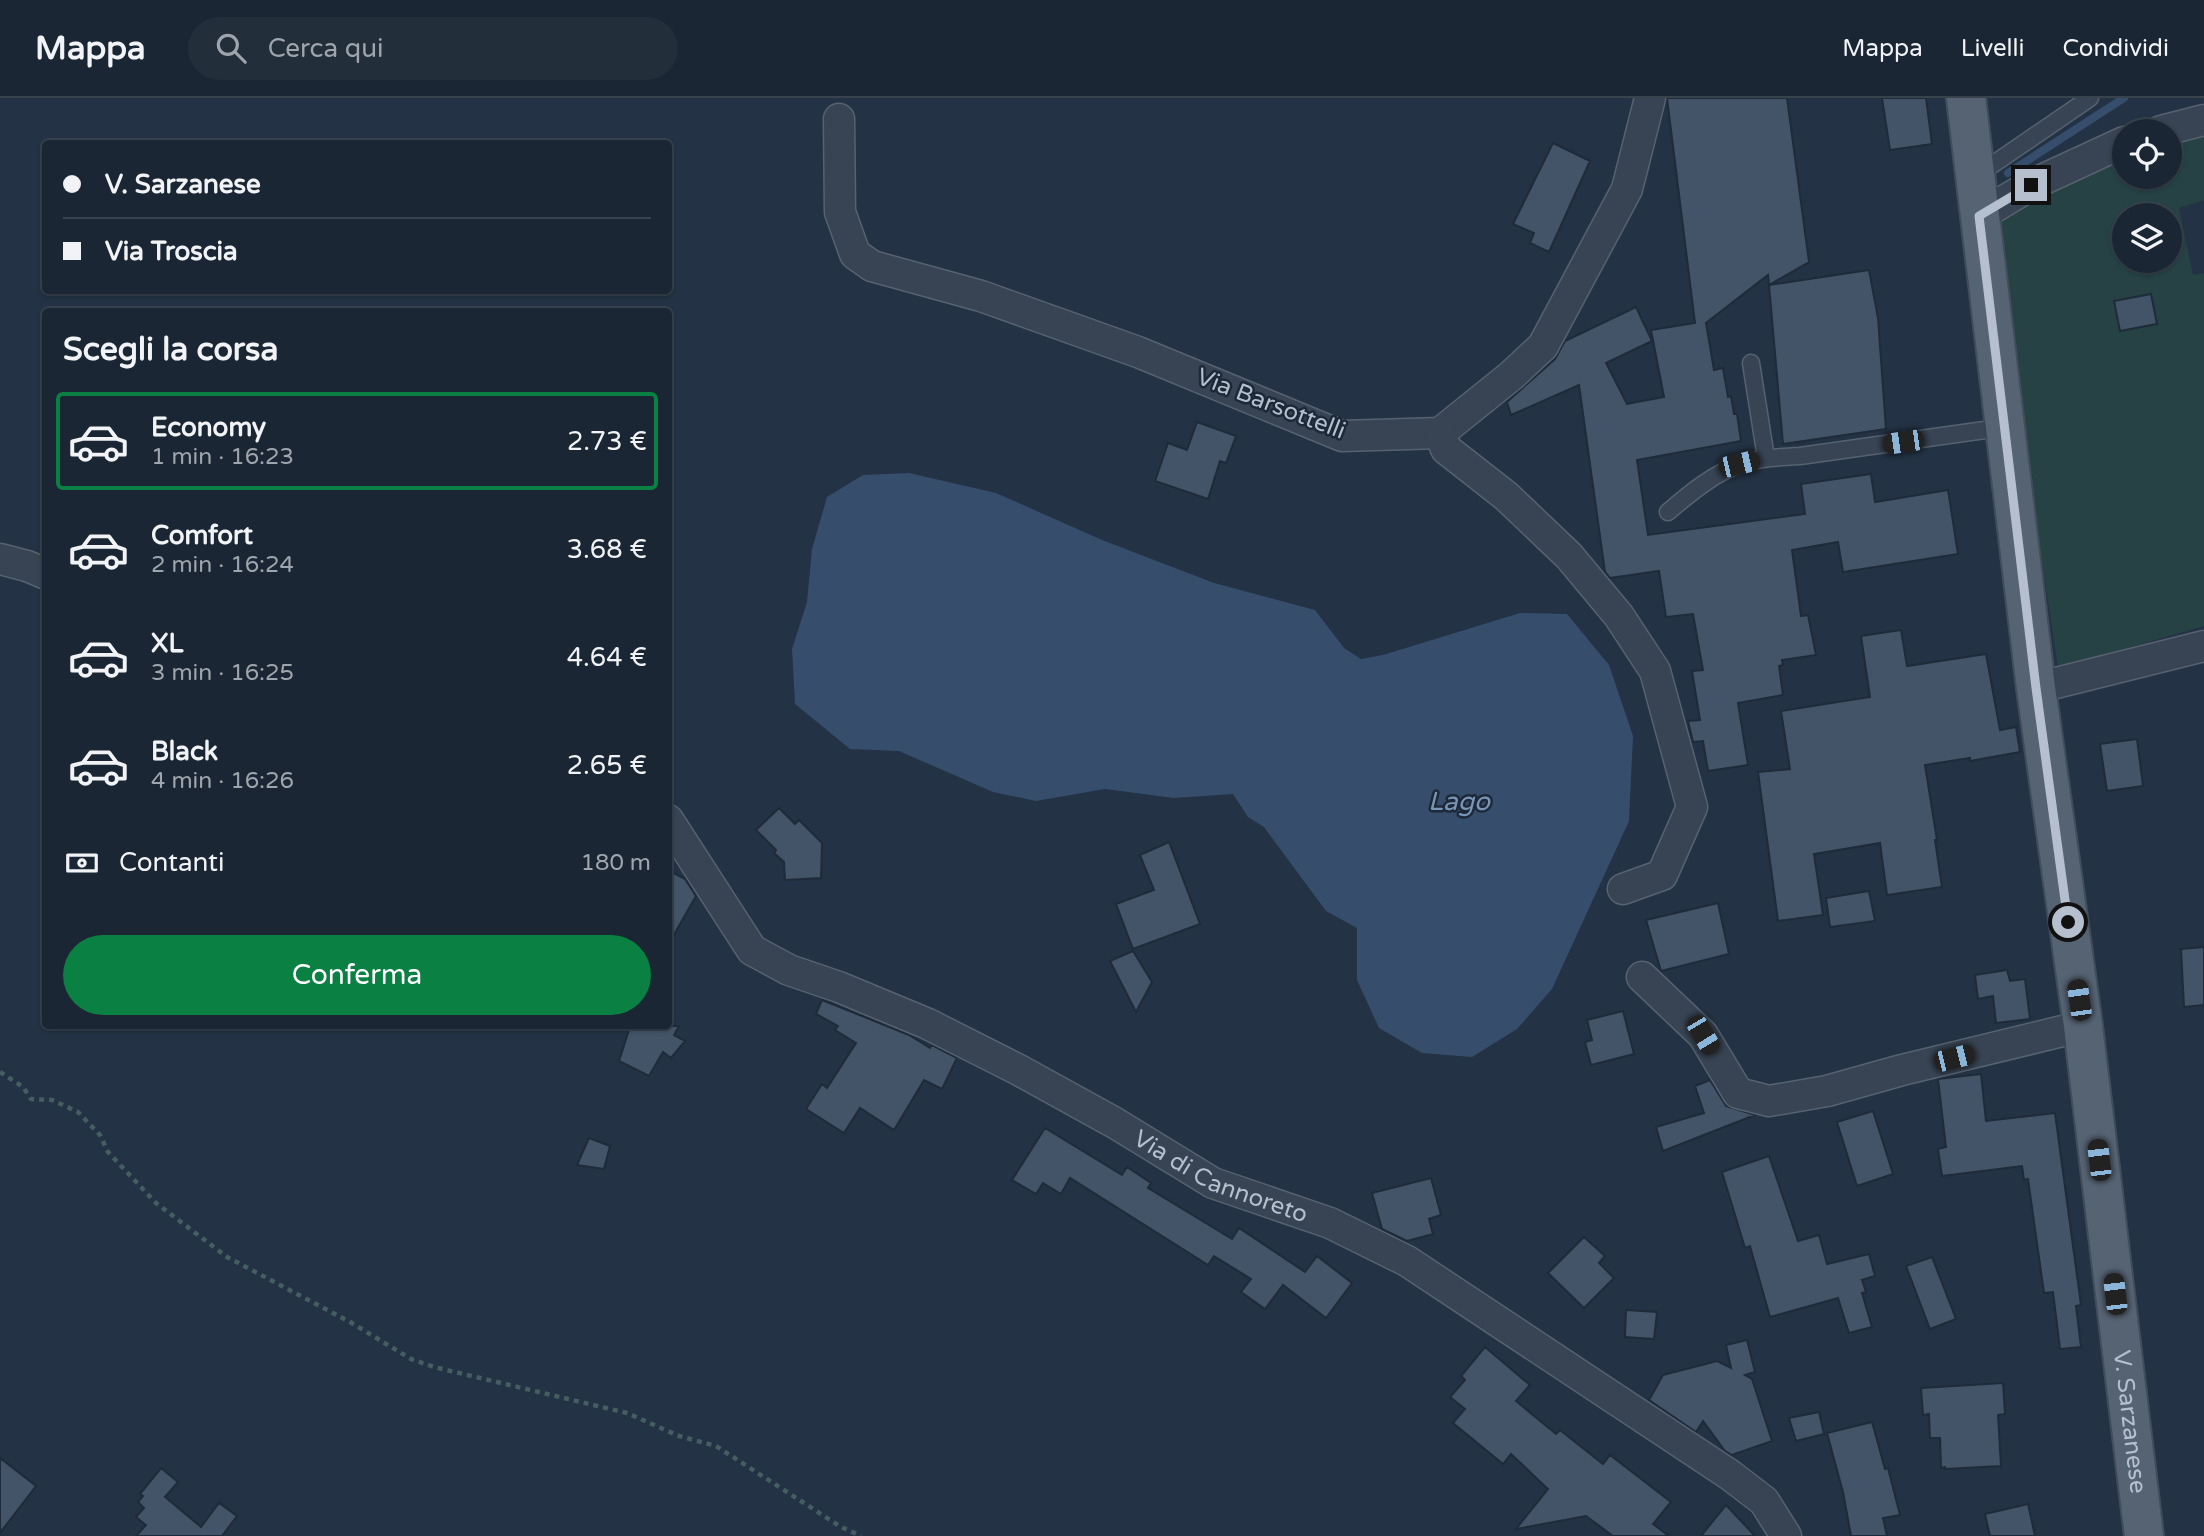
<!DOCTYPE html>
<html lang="it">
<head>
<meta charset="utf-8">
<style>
  body { margin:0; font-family:"Varela Round",sans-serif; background:#232e3b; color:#f1f3f6; height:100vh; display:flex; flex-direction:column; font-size:26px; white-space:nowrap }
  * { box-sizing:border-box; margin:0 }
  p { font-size:23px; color:#9fa5ac }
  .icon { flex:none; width:38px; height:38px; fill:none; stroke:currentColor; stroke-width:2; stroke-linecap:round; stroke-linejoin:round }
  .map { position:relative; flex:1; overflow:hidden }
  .details { position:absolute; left:42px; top:210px; width:630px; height:721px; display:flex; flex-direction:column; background:#1a2633; border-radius:7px; box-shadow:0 2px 5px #0004,0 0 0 2px #38434e }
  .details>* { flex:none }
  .hud { position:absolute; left:42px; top:42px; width:630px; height:154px; border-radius:7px; box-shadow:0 2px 5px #0004,0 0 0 2px #38434e; display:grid; align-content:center; height:154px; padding:0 21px; background:#1a2633 }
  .controls { position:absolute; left:2112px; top:21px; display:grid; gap:14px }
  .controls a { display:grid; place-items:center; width:70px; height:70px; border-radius:50%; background:#1a2633; box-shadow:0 2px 5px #0004,0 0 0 2px #38434e; font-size:35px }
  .end { position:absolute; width:32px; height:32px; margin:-16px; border:9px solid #b5bfcd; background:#111; box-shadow:0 0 0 4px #111 }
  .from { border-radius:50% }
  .car { position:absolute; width:21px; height:42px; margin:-21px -10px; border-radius:9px; box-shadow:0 0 5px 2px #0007; background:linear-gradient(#222 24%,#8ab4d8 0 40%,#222 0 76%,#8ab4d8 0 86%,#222 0) }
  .hud b { display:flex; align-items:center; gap:24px; height:66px; font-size:26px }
  .hud b+b { border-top:2px solid #38434e }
  .hud i { width:18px; height:18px; background:#f1f3f6 }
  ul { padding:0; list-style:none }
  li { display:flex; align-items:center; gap:21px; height:98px; margin:0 14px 10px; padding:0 7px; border:4px solid transparent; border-radius:7px }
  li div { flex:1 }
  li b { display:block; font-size:26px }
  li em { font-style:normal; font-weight:600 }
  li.selected { border-color:#0b8043 }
  li>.icon { width:63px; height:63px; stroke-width:1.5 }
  h2 { padding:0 21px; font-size:32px; line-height:84px }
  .pay { display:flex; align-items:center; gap:18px; height:77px; padding:0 21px; font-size:26px }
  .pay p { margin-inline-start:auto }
  .button { display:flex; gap:14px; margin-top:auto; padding:14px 21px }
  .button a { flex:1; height:80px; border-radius:42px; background:#0b8043; color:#fff; font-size:28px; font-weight:600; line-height:80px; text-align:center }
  header { display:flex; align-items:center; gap:42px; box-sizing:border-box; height:98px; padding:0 35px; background:#1a2633; border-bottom:2px solid #38434e }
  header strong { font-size:33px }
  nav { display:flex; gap:38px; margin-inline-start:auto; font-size:24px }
  .search { width:490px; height:63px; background:#232e3b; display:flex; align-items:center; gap:18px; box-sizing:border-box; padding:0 24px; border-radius:38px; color:#9fa5ac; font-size:26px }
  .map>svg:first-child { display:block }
</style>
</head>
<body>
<header>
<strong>Mappa</strong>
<div class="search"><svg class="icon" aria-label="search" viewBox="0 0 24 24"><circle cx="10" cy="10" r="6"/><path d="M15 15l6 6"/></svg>Cerca qui</div>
<nav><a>Mappa</a><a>Livelli</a><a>Condividi</a></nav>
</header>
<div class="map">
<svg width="2204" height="1438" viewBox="0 0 2204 1438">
  <rect width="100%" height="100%" fill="#233244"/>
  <path fill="#264244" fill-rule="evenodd" d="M2204,35V102L2179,110L2193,177L2204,175V528L2058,570L2020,317L1999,118L2124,57V79H2170V44ZM2124,117H2170V163H2124Z"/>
  <path fill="#364e6c" d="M909,375L996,395L1102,442L1214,485L1315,512L1344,550L1361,561L1383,557L1520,515L1567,516L1609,567L1633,638L1629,723L1552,891L1517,931L1472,959L1422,955L1379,930L1357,882V830L1326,813L1264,729L1248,719L1233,696L1174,700L1105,691L1036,703L993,694L899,653L850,651L795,606L792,551L807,504L812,451L827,399L863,377Z"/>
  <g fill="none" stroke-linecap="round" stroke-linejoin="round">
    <path stroke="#364e6c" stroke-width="8" d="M2008,75L2124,0"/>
  </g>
  <path fill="#445468" stroke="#1f2b3a" stroke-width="2" d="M1667,0H1787L1809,164L1769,187L1768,177L1706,225L1714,272L1723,270L1728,299L1731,298L1734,316H1737L1741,343L1637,362L1648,437L1805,416L1801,386L1871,376L1875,404L1948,392L1958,456L1843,474L1838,444L1792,452L1801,518L1808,517L1816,557L1782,562L1783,567L1779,568L1783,597L1738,605L1748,667L1708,673L1703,643L1693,644L1688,623L1700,622L1692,573L1703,572L1693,516L1666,519L1659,473L1610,480L1605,474L1579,287L1511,317L1507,304L1555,261L1565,243L1636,209L1652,243L1606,265L1627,306L1664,299L1651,232L1695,225Z
    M1882,0H1926L1932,46L1890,52Z
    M1553,45L1590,63L1549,154L1530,145L1534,135L1513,126Z
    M1869,172L1878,220L1886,331L1783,346L1769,187Z
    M2151,196L2157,226L2120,233L2114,203Z
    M1197,324L1236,338L1226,365L1220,363L1208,401L1155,383L1168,345L1187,352Z
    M1901,532L1907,568L1986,556L2000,632L2016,629L2020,654L1970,663V660L1925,667L1937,742H1935L1942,789L1887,797L1880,745L1814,756L1823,817L1778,823L1758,674L1790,671L1781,613L1870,599L1861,538Z
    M2137,641L2143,688L2107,693L2100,646Z
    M779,710L795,726L799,722L822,745L821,780L785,782L784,764L774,755L776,752L756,732Z
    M1169,744L1200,826L1133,851L1116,806L1154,792L1140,757Z
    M668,772L685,781L696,798L668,847Z
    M1869,793L1875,823L1830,829L1826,800Z
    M1718,805L1729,856L1661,873L1646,822Z
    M2204,849V907L2184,909L2181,851Z
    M1133,853L1152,884L1136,914L1110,863Z
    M2007,872L2010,883L2025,881L2030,921L1996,925L1993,898L1978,901L1975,877Z
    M822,902L909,937L930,950L932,947L957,960L942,991L924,982L894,1032L860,1010L844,1035L806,1011L822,986L827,990L856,945L835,932L838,928L816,916Z
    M1623,913L1634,956L1591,967L1585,944L1592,942L1587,922Z
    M623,928H679L674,937L685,943L671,960L663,954L649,978L619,963L629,932Z
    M1981,976L1986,1023L2055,1015L2081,1207L2076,1208L2081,1249L2060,1251L2053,1194L2044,1195L2028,1081L2024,1082L2022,1068L1942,1078L1938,1051L1946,1049L1938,981Z
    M1710,982L1726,1008L1755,1017L1663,1053L1656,1029L1704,1015L1695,988Z
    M1873,1013L1893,1076L1857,1088L1837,1024Z
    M1045,1030L1122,1077L1127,1069L1151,1085L1148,1090L1232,1141L1239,1130L1305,1174L1317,1158L1352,1185L1326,1220L1283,1187L1265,1211L1241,1194L1251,1181L1214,1158L1208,1167L1070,1080L1061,1096L1043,1085L1036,1096L1012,1082Z
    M589,1040L610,1048L604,1071L577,1067Z
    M1769,1058L1798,1143L1819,1137L1827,1166L1869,1156L1875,1178L1862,1182L1866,1194L1862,1195L1872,1229L1849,1235L1838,1200L1770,1219L1750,1148L1745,1150L1722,1074Z
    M1431,1080L1441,1117L1429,1121L1433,1136L1407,1143L1382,1131L1372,1095Z
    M1584,1139L1605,1158L1599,1165L1614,1180L1584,1210L1548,1175Z
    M1932,1159L1956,1221L1930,1231L1906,1168Z
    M1626,1212L1657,1214L1654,1241L1625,1239Z
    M1747,1242L1755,1274L1745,1277L1752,1281L1772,1343L1732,1357L1725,1353L1703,1323L1696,1334L1649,1302L1663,1277L1717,1263L1731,1270L1726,1247Z
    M1485,1249L1530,1287L1516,1303L1556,1336L1560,1332L1603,1366L1610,1357L1671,1404L1653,1426L1669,1438H1613L1586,1418L1516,1431L1548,1391L1511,1356L1503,1366L1453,1325L1465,1311L1450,1299L1465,1282L1461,1278Z
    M2003,1285L2005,1316L1998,1317L2001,1368L1945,1371V1369L1941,1370L1940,1340H1930L1929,1316L1923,1317L1921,1290Z
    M1819,1314L1824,1336L1796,1343L1789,1320Z
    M1872,1324L1885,1371L1888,1370L1900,1417L1883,1420L1887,1438H1851L1843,1394L1827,1335Z
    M0,1360L36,1388L0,1435Z
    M161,1370L178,1384L165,1399L201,1429L219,1405L237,1418L222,1438H136L146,1427L136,1419L144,1410L138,1404L143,1398L140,1396Z
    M2028,1406L2035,1438H1990L1985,1416Z
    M1726,1407L1755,1438H1701Z"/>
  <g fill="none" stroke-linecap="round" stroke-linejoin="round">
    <defs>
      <path id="lane" d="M1976,78L2090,0
        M1751,265L1766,360
        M1668,414C1689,396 1714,375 1741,366C1760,360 1780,359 1800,358L2006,329"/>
      <g id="street">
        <path d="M839,21L840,114L855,156L872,168L981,198L1138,254L1342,338L1440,335L1512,277L1543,248L1627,91L1650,0"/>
        <path d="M2161,33L2204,22"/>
        <path d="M1979,118L2031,87L2124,44"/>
        <path d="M1440,335L1446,351L1506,398L1569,458L1619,518L1655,573L1692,709L1662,777L1623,791"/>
        <path d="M0,461L27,468L46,476"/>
        <path d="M2036,590L2204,548"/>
        <path id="s1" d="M668,722L752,852L789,872L839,889L928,926L1017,971L1115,1025L1213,1085L1330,1125L1407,1163L1730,1377L1764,1403L1786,1438"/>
        <path d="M1642,879L1703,937L1738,995L1769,1003L1827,993L1902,972L2083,928"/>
      </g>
      <g id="primary">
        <path id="s2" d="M1966,0L2036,590L2083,928L2144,1438"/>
      </g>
    </defs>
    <use href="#lane" stroke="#566270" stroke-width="19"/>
    <use href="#street" stroke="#566270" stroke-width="33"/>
    <use href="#primary" stroke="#424d5c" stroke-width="42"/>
    <path stroke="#445e61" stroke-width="4.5" stroke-dasharray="5 5" stroke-linecap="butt" d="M0,974L23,989L31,1001L52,1002L78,1014L100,1037L108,1054L156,1105L227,1159L350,1224L411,1261L434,1269L627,1315L679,1338L716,1348L841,1429L861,1438"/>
    <use href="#lane" stroke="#384453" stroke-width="16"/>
    <use href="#street" stroke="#384453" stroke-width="30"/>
    <use href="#primary" stroke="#566373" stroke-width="38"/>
  </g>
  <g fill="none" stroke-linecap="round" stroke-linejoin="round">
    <path stroke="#b5bfcd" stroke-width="9" d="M2031,87L1979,118L2036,590L2068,824"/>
  </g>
  <g text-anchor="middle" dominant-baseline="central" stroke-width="5" stroke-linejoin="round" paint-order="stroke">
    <g font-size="24" fill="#b5bfcd" stroke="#1d2938">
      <text transform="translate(1271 306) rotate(21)">Via Barsottelli</text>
      <text stroke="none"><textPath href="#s1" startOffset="677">Via di Cannoreto</textPath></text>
      <text stroke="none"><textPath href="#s2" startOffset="1334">V. Sarzanese</textPath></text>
    </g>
    <g font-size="26" font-style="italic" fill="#7a96b7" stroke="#1d2938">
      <text x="1459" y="703">Lago</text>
    </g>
  </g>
</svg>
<div class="controls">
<a><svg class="icon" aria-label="locate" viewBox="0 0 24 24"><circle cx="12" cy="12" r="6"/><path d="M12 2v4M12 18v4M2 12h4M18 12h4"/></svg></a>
<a><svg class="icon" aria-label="layers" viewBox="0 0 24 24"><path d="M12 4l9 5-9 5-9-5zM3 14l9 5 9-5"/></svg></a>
</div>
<i class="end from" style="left:2068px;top:824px"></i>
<i class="end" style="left:2031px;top:87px"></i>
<i class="car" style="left:1903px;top:344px;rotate:262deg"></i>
<i class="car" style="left:1739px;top:366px;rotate:77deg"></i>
<i class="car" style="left:2079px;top:902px;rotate:352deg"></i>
<i class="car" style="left:1703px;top:937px;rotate:149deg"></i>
<i class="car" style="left:1954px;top:960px;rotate:76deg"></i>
<i class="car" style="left:2099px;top:1062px;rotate:353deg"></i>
<i class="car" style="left:2115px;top:1196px;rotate:353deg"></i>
<div class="hud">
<b><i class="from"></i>V. Sarzanese</b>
<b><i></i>Via Troscia</b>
</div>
<section class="details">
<h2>Scegli la corsa</h2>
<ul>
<li class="selected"><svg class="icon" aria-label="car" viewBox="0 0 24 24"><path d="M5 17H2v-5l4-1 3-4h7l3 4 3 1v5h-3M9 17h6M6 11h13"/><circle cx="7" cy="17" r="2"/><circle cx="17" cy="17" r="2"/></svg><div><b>Economy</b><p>1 min · 16:23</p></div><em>2.73 €</em></li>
<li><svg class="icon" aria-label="car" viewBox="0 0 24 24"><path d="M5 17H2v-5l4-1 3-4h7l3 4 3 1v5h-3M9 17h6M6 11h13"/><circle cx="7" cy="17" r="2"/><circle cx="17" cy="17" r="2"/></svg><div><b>Comfort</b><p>2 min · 16:24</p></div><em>3.68 €</em></li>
<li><svg class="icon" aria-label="car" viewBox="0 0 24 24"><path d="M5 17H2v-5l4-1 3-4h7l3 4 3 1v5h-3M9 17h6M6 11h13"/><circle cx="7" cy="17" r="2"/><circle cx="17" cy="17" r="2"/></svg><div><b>XL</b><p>3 min · 16:25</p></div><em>4.64 €</em></li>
<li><svg class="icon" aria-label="car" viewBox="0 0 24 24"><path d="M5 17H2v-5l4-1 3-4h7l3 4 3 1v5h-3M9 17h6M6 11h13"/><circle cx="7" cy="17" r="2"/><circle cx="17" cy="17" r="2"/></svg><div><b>Black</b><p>4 min · 16:26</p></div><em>2.65 €</em></li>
</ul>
<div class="pay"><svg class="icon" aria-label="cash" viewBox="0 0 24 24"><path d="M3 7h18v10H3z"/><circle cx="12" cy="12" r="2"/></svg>Contanti<p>180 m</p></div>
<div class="button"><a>Conferma</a></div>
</section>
</div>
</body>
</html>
